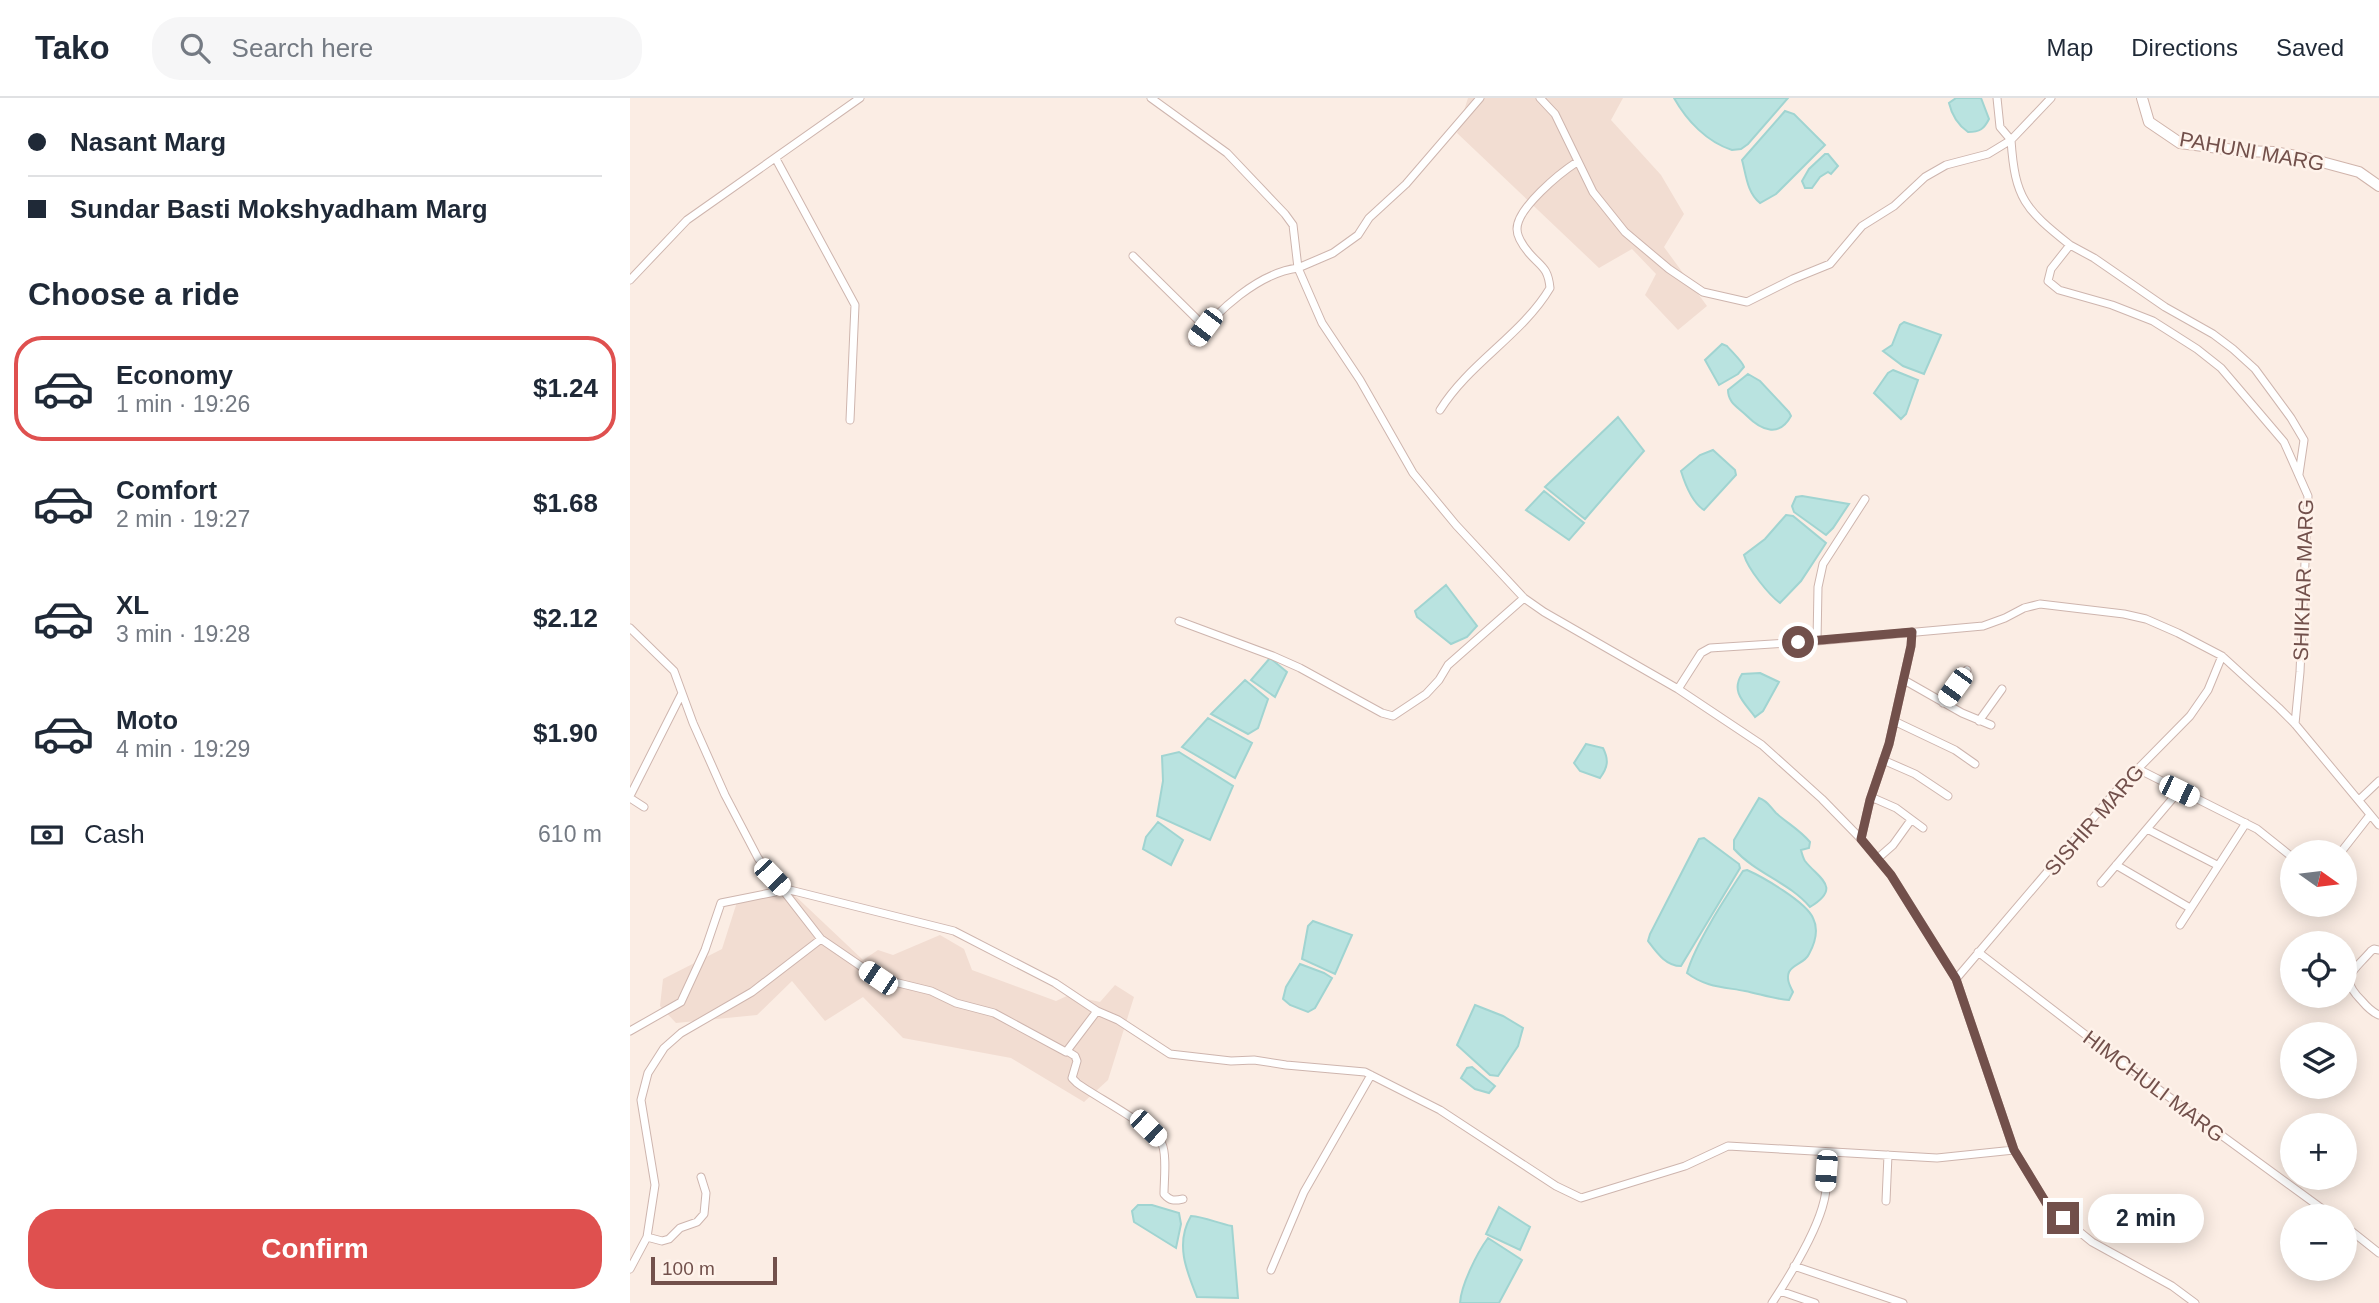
<!DOCTYPE html>
<html lang="en">
<head>
<meta charset="utf-8">
<style>
  body { margin:0; font-family:Arial,sans-serif; background:#f6f6f7; color:#1f2937; height:100vh; display:flex; flex-direction:column; font-size:26px; white-space:nowrap }
  * { box-sizing:border-box; margin:0 }
  p { font-size:23px; color:#747a83 }
  .icon { flex:none; width:38px; height:38px; fill:none; stroke:currentColor; stroke-width:2; stroke-linecap:round; stroke-linejoin:round }
  .map { position:relative; flex:1; overflow:hidden }
  .sheet { display:flex; flex-direction:column; background:#fff; width:630px }
  .sheet>* { flex:none }
  .banner { display:grid; align-content:center; height:154px; padding:0 28px; background:#fff }
  .needle { width:46px; rotate:104deg }
  .buttons { position:absolute; left:1650px; top:742px; display:grid; gap:14px }
  .buttons a { display:grid; place-items:center; width:77px; height:77px; border-radius:50%; background:#fff; box-shadow:0 4px 18px #0003; font-size:35px }
  .scale { position:absolute; left:21px; bottom:18px; width:126px; box-sizing:border-box; padding-left:7px; border:4px solid #72504b; border-top:0; font-size:19px; line-height:24px; white-space:nowrap; color:#72504b; -webkit-text-stroke:5px #fef2ea; paint-order:stroke }
  .end { position:absolute; width:32px; height:32px; margin:-16px; border:9px solid #72504b; background:#fff; box-shadow:0 0 0 4px #fff }
  .from { border-radius:50% }
  .bubble { position:absolute; height:49px; border-radius:24px; background:#fff; box-shadow:0 4px 18px #0003; font-size:23px; font-weight:700; line-height:49px; text-align:center }
  .car { position:absolute; width:21px; height:42px; margin:-21px -10px; border-radius:9px; box-shadow:0 0 5px 2px #0007; background:linear-gradient(#fff 24%,#345 0 40%,#fff 0 76%,#345 0 86%,#fff 0) }
  .banner b { display:flex; align-items:center; gap:24px; height:66px; font-size:26px }
  .banner b+b { border-top:2px solid #e0e1e3 }
  .banner i { width:18px; height:18px; background:#1f2937 }
  ul { padding:0; list-style:none }
  li { display:flex; align-items:center; gap:21px; height:105px; margin:0 14px 10px; padding:0 14px; border:4px solid transparent; border-radius:28px }
  li div { flex:1 }
  li b { display:block; font-size:26px }
  li em { font-style:normal; font-weight:700 }
  li.selected { border-color:#df504f }
  li>.icon { width:63px; height:63px; stroke-width:1.5 }
  h2 { padding:0 28px; font-size:32px; line-height:84px }
  .pay { display:flex; align-items:center; gap:18px; height:77px; padding:0 28px; font-size:26px }
  .pay p { margin-inline-start:auto }
  .primary-button { display:flex; gap:14px; margin-top:auto; padding:14px 28px }
  .primary-button a { flex:1; height:80px; border-radius:28px; background:#df504f; color:#fff; font-size:28px; font-weight:700; line-height:80px; text-align:center }
  header { display:flex; align-items:center; gap:42px; box-sizing:border-box; height:98px; padding:0 35px; background:#fff; border-bottom:2px solid #e0e1e3 }
  header strong { font-size:33px }
  nav { display:flex; gap:38px; margin-inline-start:auto; font-size:24px }
  .search { width:490px; height:63px; background:#f6f6f7; display:flex; align-items:center; gap:18px; box-sizing:border-box; padding:0 24px; border-radius:28px; color:#747a83; font-size:26px }
  main { display:flex; flex:1; min-height:0 }
  .map>svg:first-child { display:block }
</style>
</head>
<body>
<header>
<strong>Tako</strong>
<div class="search"><svg class="icon" aria-label="search" viewBox="0 0 24 24"><circle cx="10" cy="10" r="6"/><path d="M15 15l6 6"/></svg>Search here</div>
<nav><a>Map</a><a>Directions</a><a>Saved</a></nav>
</header>
<main>
<section class="sheet">
<div class="banner">
<b><i class="from"></i>Nasant Marg</b>
<b><i></i>Sundar Basti Mokshyadham Marg</b>
</div>
<h2>Choose a ride</h2>
<ul>
<li class="selected"><svg class="icon" aria-label="car" viewBox="0 0 24 24"><path d="M5 17H2v-5l4-1 3-4h7l3 4 3 1v5h-3M9 17h6M6 11h13"/><circle cx="7" cy="17" r="2"/><circle cx="17" cy="17" r="2"/></svg><div><b>Economy</b><p>1 min · 19:26</p></div><em>$1.24</em></li>
<li><svg class="icon" aria-label="car" viewBox="0 0 24 24"><path d="M5 17H2v-5l4-1 3-4h7l3 4 3 1v5h-3M9 17h6M6 11h13"/><circle cx="7" cy="17" r="2"/><circle cx="17" cy="17" r="2"/></svg><div><b>Comfort</b><p>2 min · 19:27</p></div><em>$1.68</em></li>
<li><svg class="icon" aria-label="car" viewBox="0 0 24 24"><path d="M5 17H2v-5l4-1 3-4h7l3 4 3 1v5h-3M9 17h6M6 11h13"/><circle cx="7" cy="17" r="2"/><circle cx="17" cy="17" r="2"/></svg><div><b>XL</b><p>3 min · 19:28</p></div><em>$2.12</em></li>
<li><svg class="icon" aria-label="car" viewBox="0 0 24 24"><path d="M5 17H2v-5l4-1 3-4h7l3 4 3 1v5h-3M9 17h6M6 11h13"/><circle cx="7" cy="17" r="2"/><circle cx="17" cy="17" r="2"/></svg><div><b>Moto</b><p>4 min · 19:29</p></div><em>$1.90</em></li>
</ul>
<div class="pay"><svg class="icon" aria-label="cash" viewBox="0 0 24 24"><path d="M3 7h18v10H3z"/><circle cx="12" cy="12" r="2"/></svg>Cash<p>610 m</p></div>
<div class="primary-button"><a>Confirm</a></div>
</section>
<div class="map">
<svg width="1749" height="1205" viewBox="0 0 1749 1205">
  <rect width="100%" height="100%" fill="#fbede4"/>
  <path fill="#f2ddd2" d="M838,0H993L981,22L1031,77L1054,116L1034,149L1077,208L1048,232L1015,197L1026,176L1002,151L969,170L827,35Z
    M159,792L233,862L248,852L263,857L310,837L334,851L342,872L426,903L439,897L470,904L485,887L504,899L478,982L454,1004L381,960L273,940L233,899L195,923L162,883L127,917L46,925L30,908L33,881L92,851L107,804Z"/>
  <path fill="#b9e3e0" stroke="#a0d4d1" stroke-width="2" d="M1044,0H1158L1118,46L1111,51L1102,52C1077,44 1057,23 1044,0Z
    M1326,0H1351L1359,21C1354,31 1350,34 1338,34C1328,27 1322,18 1319,5Z
    M1155,13L1164,16L1195,47L1146,96L1130,105C1117,95 1116,76 1112,62Z
    M1195,56H1198L1208,68L1201,76L1198,74L1190,79L1182,90H1175L1172,83L1179,71Z
    M1274,224L1311,237L1294,276L1273,268L1253,253L1262,247L1270,227Z
    M1092,246L1097,248C1101,253 1113,264 1114,269L1108,276L1089,287L1075,262Z
    M1263,272L1288,282L1276,316L1271,321L1244,295L1258,275Z
    M1118,276L1130,283L1159,314L1161,318C1149,340 1131,332 1117,318C1108,309 1098,305 1098,292Z
    M988,319L1014,353L955,421L915,389Z
    M1083,352L1105,372L1106,377L1074,412C1063,405 1055,386 1051,373L1070,357Z
    M914,393L954,425L939,442L896,412Z
    M1172,398L1219,406L1203,430L1196,437L1164,414L1162,408L1166,399Z
    M1156,417L1163,418L1196,445L1171,483L1150,505C1139,497 1118,471 1114,457L1135,441Z
    M816,487L847,528L837,539L821,546L787,519L785,513Z
    M640,560L657,574L645,599L621,582Z
    M1130,575L1149,584L1133,613L1125,619C1115,605 1100,594 1112,576Z
    M615,582L638,601L628,630L618,636L581,616Z
    M578,620L622,645L605,680L552,649Z
    M956,646L973,650C979,662 978,669 970,680L950,673L944,665Z
    M549,654L603,688L580,742L527,718L533,683L532,658Z
    M1129,700C1138,703 1140,709 1146,715C1157,725 1170,732 1180,744L1179,750L1171,752C1172,756 1173,760 1175,763C1188,780 1213,789 1180,809C1159,784 1126,776 1104,751V742Z
    M528,724L553,742L541,767L513,751L516,739Z
    M1074,740L1109,766L1110,770L1051,868C1036,868 1027,855 1018,843L1020,836L1069,741Z
    M1117,772C1133,779 1176,804 1183,820C1189,832 1185,845 1179,856C1175,865 1163,866 1159,874C1156,881 1160,888 1163,894L1159,902C1144,901 1130,896 1115,893C1094,889 1075,889 1057,875C1065,846 1096,799 1113,773Z
    M683,823L722,837L705,876L672,861L678,828Z
    M670,866L694,875L702,880L685,910L678,914L660,907L653,901L656,889Z
    M845,907L873,918L893,930L888,948L868,978L860,977L827,947Z
    M842,969L865,988L859,995L845,991L831,980L837,970Z
    M508,1107H522L549,1115L551,1126L546,1150L504,1124L502,1113Z
    M869,1109L900,1129L890,1152L856,1136Z
    M561,1118C575,1119 587,1125 602,1128L608,1200L567,1199C556,1172 545,1145 561,1118Z
    M858,1140L892,1162L869,1205H830C831,1187 847,1155 858,1140Z"/>
  <g fill="none" stroke-linecap="round" stroke-linejoin="round">
    <defs>
      <path id="street" d="M521,0L597,55L655,116L663,127L668,170C628,175 587,213 563,244
        M850,0L776,86L739,120L728,137L703,155L668,170L692,225L730,282L783,375L826,427L894,500L914,514L1048,591L1132,647L1192,701L1231,741L1261,777L1326,881L1384,1052L1418,1108L1462,1144L1542,1188L1565,1205
        M910,0L925,16L963,94L995,134L1039,171L1073,194L1117,204L1163,181L1200,166L1232,128L1264,108L1295,79L1316,67L1358,56L1381,42L1421,0
        M1367,0L1370,29L1381,42
        M1381,42C1385,101 1395,111 1440,147L1421,171L1418,183L1429,192L1482,207L1523,223L1567,251L1591,270L1654,344L1678,398L1670,574L1665,626
        M146,61L225,207L220,322
        M1440,147L1464,160L1535,209L1583,236L1603,251L1625,271L1661,320L1674,342L1669,376
        M503,158L575,229
        M0,182L57,122L230,0
        M810,312C839,265 892,237 920,190C918,169 911,169 899,155C894,149 887,139 887,131C887,110 930,75 947,64
        M549,523L643,558L670,570L752,615L763,618L796,596L809,582L818,567L894,500
        M0,530L44,573L63,625L95,697L128,760L191,841L248,880L301,893L326,905L364,915L436,954L467,913
        M1187,543L1188,489L1193,466L1235,401
        M1274,582L1332,615L1361,627
        M1048,591L1071,555L1080,550L1187,543L1353,528L1375,520L1394,510L1410,506L1494,516L1516,521L1548,535L1592,558L1649,610L1665,626L1749,727
        M1313,605L1337,572
        M1264,623L1325,652L1345,666
        M1349,623L1372,591
        M1253,662L1285,676L1318,698
        M1508,671L1627,731L1662,759
        M0,698L52,595
        M1241,699L1266,710L1293,730
        M0,700L14,709
        M1729,702L1749,683
        M1517,731L1587,767
        M1231,741L1240,702L1259,646L1281,548L1282,534
        M1711,754L1740,717
        M1247,761L1263,747L1281,722
        M1486,767L1560,810
        M1471,785L1549,693
        M1550,827L1616,725
        M1749,852L1744,851L1741,853C1722,875 1708,879 1732,903C1737,909 1742,914 1749,917
        M1348,854L1483,958L1702,1118
        M1326,881L1487,692L1560,618L1578,592L1592,558
        M0,933L51,904L75,852L91,805L145,794L152,790L324,833L425,885L467,913L488,922L540,956L601,963L624,962L656,967L735,974L810,1012L926,1088L951,1100L1055,1068L1098,1048L1307,1060L1384,1052
        M437,953L445,958L447,963L442,980L447,985C464,998 526,1030 532,1046C537,1057 534,1083 534,1096C540,1103 544,1103 553,1101
        M1256,1103L1258,1057
        M1715,1128L1749,1155
        M17,1139L32,1143L39,1141L50,1130L67,1124L74,1116L76,1095L71,1079
        M1164,1168L1273,1205
        M0,1171L17,1139L25,1087L11,1002L18,975L34,950L51,935L122,894L191,841
        M641,1172L674,1094L741,977
        M1150,1193L1185,1205
        M1142,1205C1159,1179 1187,1133 1194,1103C1198,1087 1197,1071 1202,1055"/>
      <path id="secondary" d="M1512,0L1519,24L1550,45L1612,53L1644,54L1677,60L1729,74L1749,88"/>
    </defs>
    <use href="#street" stroke="#ceb5ae" stroke-width="9"/>
    <use href="#secondary" stroke="#d0b4ab" stroke-width="12"/>
    <use href="#street" stroke="#fff" stroke-width="7"/>
    <use href="#secondary" stroke="#fff" stroke-width="10"/>
  </g>
  <g fill="none" stroke-linecap="round" stroke-linejoin="round">
    <path stroke="#72504b" stroke-width="9" d="M1168,544L1282,534L1281,548L1259,646L1240,702L1231,741L1261,777L1326,881L1384,1052L1418,1108L1433,1120"/>
  </g>
  <g text-anchor="middle" dominant-baseline="central" stroke-width="5" stroke-linejoin="round" paint-order="stroke">
    <g font-size="21" fill="#72504b" stroke="#fef2ea">
      <text transform="translate(1622 53) rotate(10)">PAHUNI MARG</text>
      <text transform="translate(1673 482) rotate(-88)">SHIKHAR MARG</text>
      <text transform="translate(1464 722) rotate(-49)">SISHIR MARG</text>
      <text transform="translate(1524 988) rotate(37)">HIMCHULI MARG</text>
    </g>
  </g>
</svg>
<div class="buttons">
<a><svg class="needle" viewBox="-14 -14 28 28"><path d="M0-13l5 13h-10z" fill="#e53935"/><path d="M0 13l5-13h-10z" fill="#747a83"/></svg></a>
<a><svg class="icon" aria-label="locate" viewBox="0 0 24 24"><circle cx="12" cy="12" r="6"/><path d="M12 2v4M12 18v4M2 12h4M18 12h4"/></svg></a>
<a><svg class="icon" aria-label="layers" viewBox="0 0 24 24"><path d="M12 4l9 5-9 5-9-5zM3 14l9 5 9-5"/></svg></a>
<a>+</a>
<a>−</a>
</div>
<div class="scale">100 m</div>
<i class="end from" style="left:1168px;top:544px"></i>
<i class="end" style="left:1433px;top:1120px"></i>
<div class="bubble" style="left:1458px;top:1096px;width:116px">2 min</div>
<i class="car" style="left:575px;top:229px;rotate:217deg"></i>
<i class="car" style="left:1325px;top:589px;rotate:216deg"></i>
<i class="car" style="left:1549px;top:693px;rotate:116deg"></i>
<i class="car" style="left:142px;top:779px;rotate:136deg"></i>
<i class="car" style="left:248px;top:880px;rotate:304deg"></i>
<i class="car" style="left:518px;top:1030px;rotate:134deg"></i>
<i class="car" style="left:1196px;top:1073px;rotate:184deg"></i>
</div>
</main>
</body>
</html>
